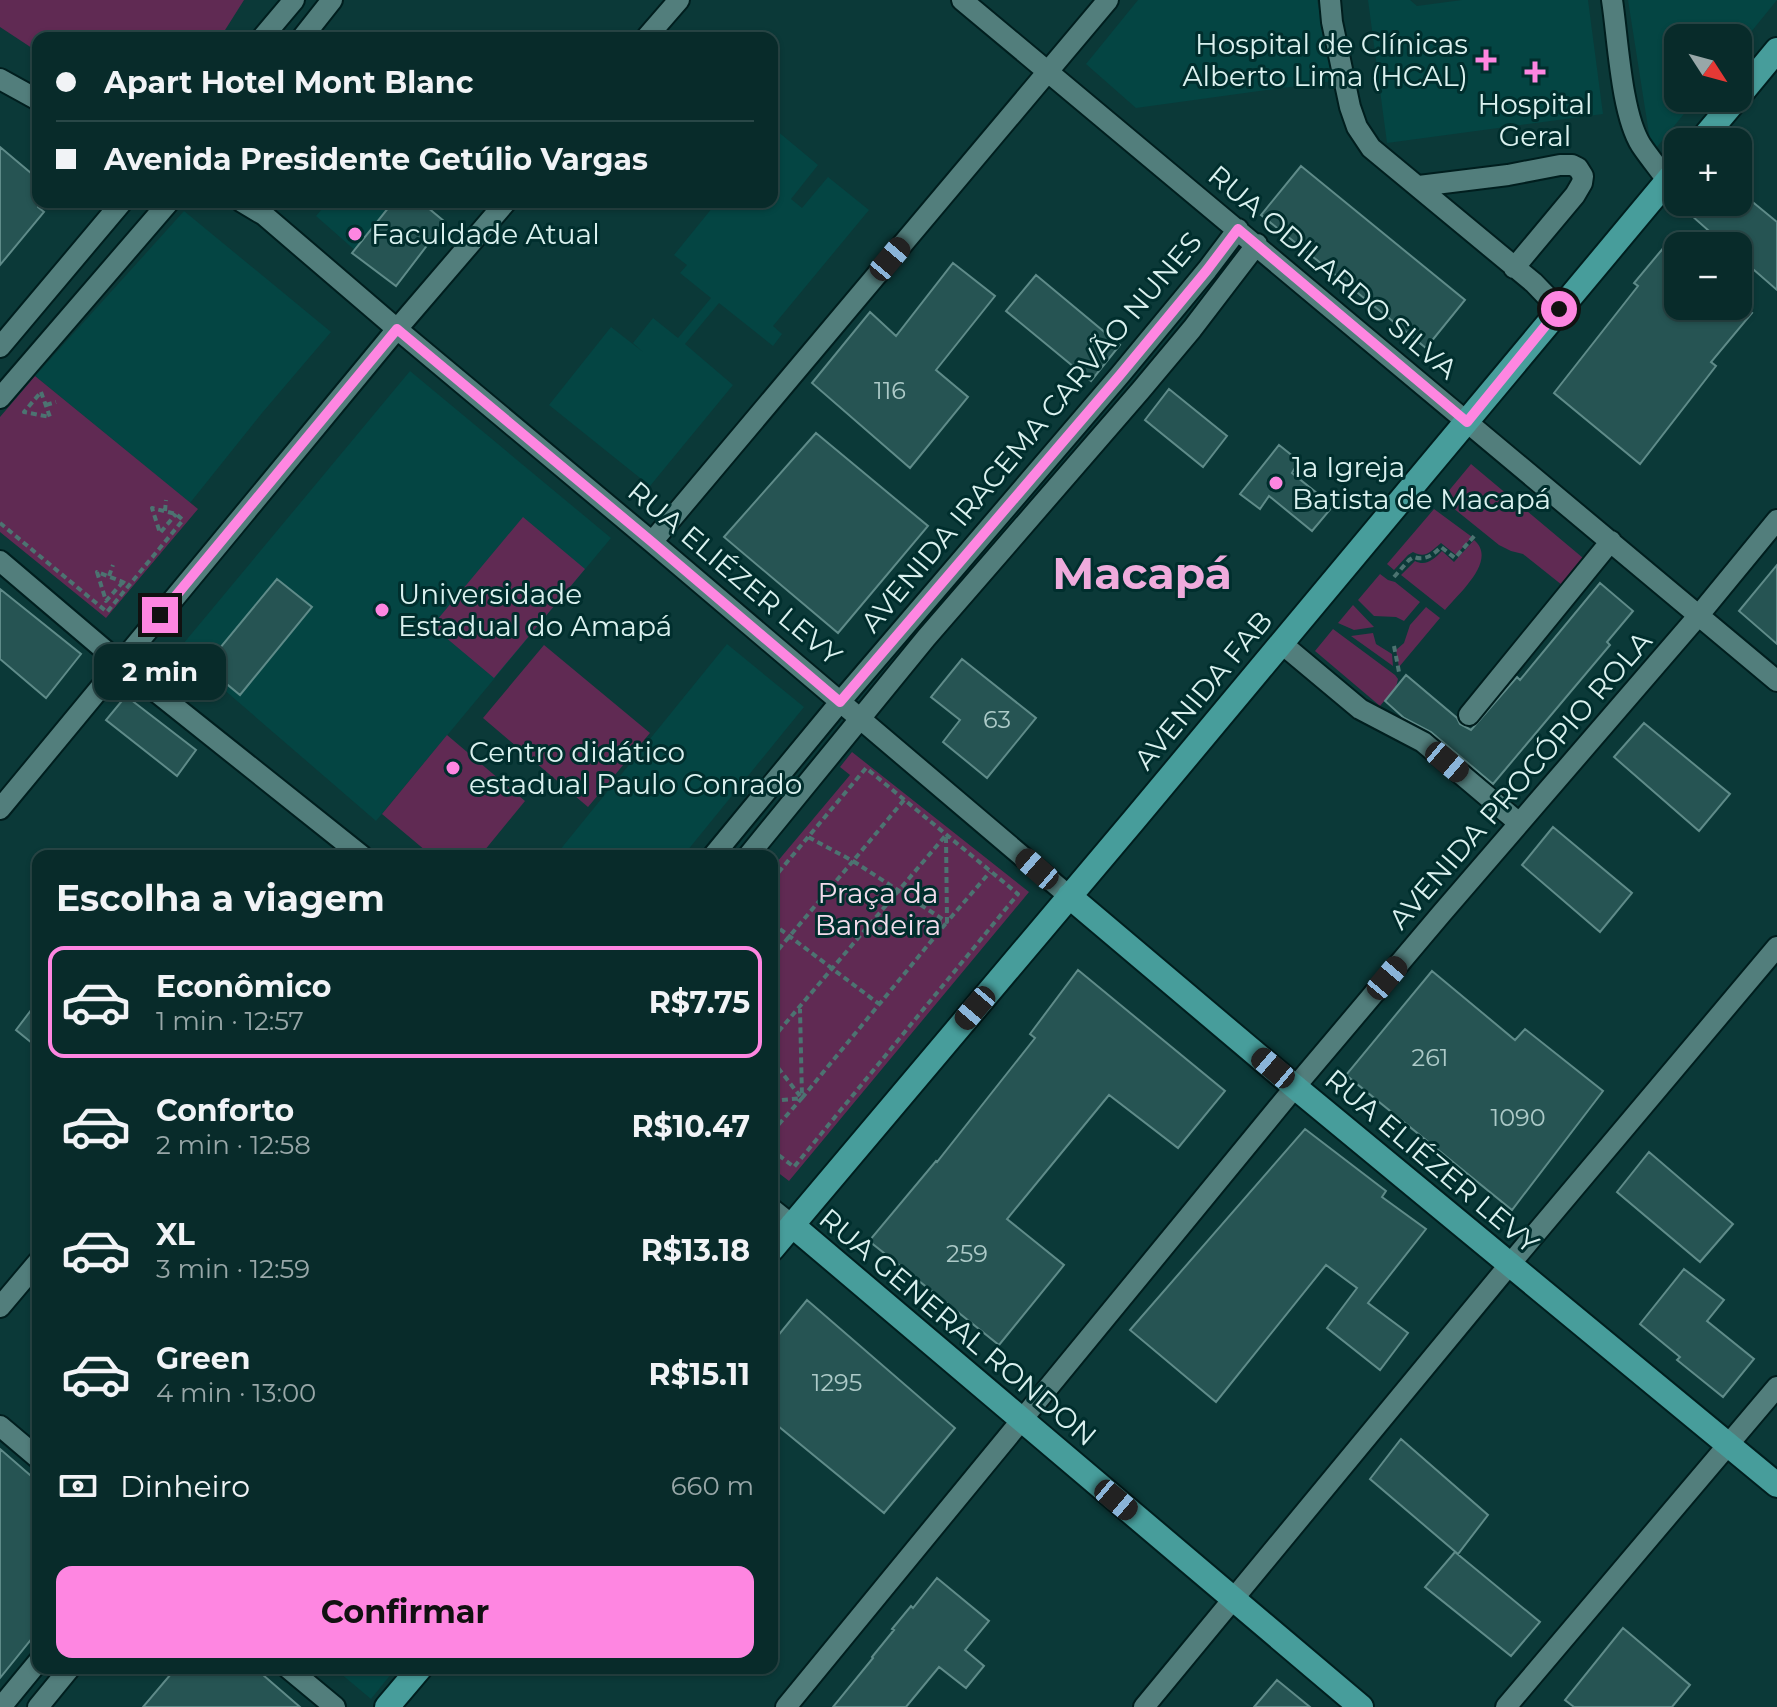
<!DOCTYPE html>
<html lang="pt">
<head>
<meta charset="utf-8">
<style>
  body { margin:0; font-family:Montserrat,sans-serif; background:#113332; color:#f1f3f6; height:100vh; display:flex; flex-direction:column; font-size:30px; white-space:nowrap }
  * { box-sizing:border-box; margin:0 }
  p { font-size:26px; color:#98a7a8 }
  .icon { flex:none; width:44px; height:44px; fill:none; stroke:currentColor; stroke-width:2; stroke-linecap:round; stroke-linejoin:round }
  .map { position:relative; flex:1; overflow:hidden }
  .details { position:absolute; left:32px; top:850px; width:746px; height:824px; display:flex; flex-direction:column; background:#082b2a; border-radius:16px; box-shadow:0 2px 6px #0004,0 0 0 2px #294747 }
  .details>* { flex:none }
  .guide { position:absolute; left:32px; top:32px; width:746px; height:176px; border-radius:16px; box-shadow:0 2px 6px #0004,0 0 0 2px #294747; display:grid; align-content:center; height:176px; padding:0 24px; background:#082b2a }
  .needle { width:52px; rotate:126deg }
  .buttons { position:absolute; left:1664px; top:24px; display:grid; gap:16px }
  .buttons a { display:grid; place-items:center; width:88px; height:88px; border-radius:16px; background:#082b2a; box-shadow:0 2px 6px #0004,0 0 0 2px #294747; font-size:40px }
  .end { position:absolute; width:36px; height:36px; margin:-18px; border:10px solid #fe86e1; background:#111; box-shadow:0 0 0 4px #111 }
  .from { border-radius:50% }
  .bubble { position:absolute; height:56px; border-radius:16px; background:#082b2a; box-shadow:0 2px 6px #0004,0 0 0 2px #294747; font-size:26px; font-weight:700; line-height:56px; text-align:center }
  .car { position:absolute; width:24px; height:48px; margin:-24px -12px; border-radius:10px; box-shadow:0 0 6px 2px #0007; background:linear-gradient(#222 24%,#8ab4d8 0 40%,#222 0 76%,#8ab4d8 0 86%,#222 0) }
  .guide b { display:flex; align-items:center; gap:28px; height:76px; font-size:30px }
  .guide b+b { border-top:2px solid #294747 }
  .guide i { width:20px; height:20px; background:#f1f3f6 }
  ul { padding:0; list-style:none }
  li { display:flex; align-items:center; gap:24px; height:112px; margin:0 16px 12px; padding:0 8px; border:4px solid transparent; border-radius:16px }
  li div { flex:1 }
  li b { display:block; font-size:30px }
  li em { font-style:normal; font-weight:700 }
  li.current { border-color:#fe86e1 }
  li>.icon { width:72px; height:72px; stroke-width:1.5 }
  h2 { padding:0 24px; font-size:36px; line-height:96px }
  .pay { display:flex; align-items:center; gap:20px; height:88px; padding:0 24px; font-size:30px }
  .pay p { margin-inline-start:auto }
  .button { display:flex; gap:16px; margin-top:auto; padding:16px 24px }
  .button a { flex:1; height:92px; border-radius:16px; background:#fe86e1; color:#111; font-size:32px; font-weight:700; line-height:92px; text-align:center }
  .map>svg:first-child { display:block }
</style>
</head>
<body>
<div class="map">
<svg width="1777" height="1707" viewBox="0 0 1777 1707">
  <rect width="100%" height="100%" fill="#0b3938"/>
  <path fill="#044543" d="M1138,0H1317L1333,81L1136,108L1086,64Z
    M1368,0H1410L1417,6L1462,0H1588L1603,114L1387,143Z
    M1628,0H1777L1738,48V38H1678V98H1697L1652,153Z
    M776,130L818,165L791,199L802,208L828,177L869,210L773,326L782,334L773,346L719,303L685,344L733,385L650,486L549,405L611,327L643,352L633,343L653,318L678,338L711,298L680,273L687,265L674,255L717,202H772V136Z
    M328,202H400L357,252L316,216Z
    M184,211L331,332L262,413L190,503L35,376Z
    M410,371L611,538L376,821L178,650Z
    M727,644L804,707L683,856H555Z
    M334,1668H396L371,1699Z"/>
  <path fill="#602a53" d="M0,0H244L220,38H38V52L0,27Z
    M35,376L198,509L106,618L0,532V417Z
    M1471,464L1589,563L1567,589L1523,554L1511,551L1499,545L1442,499Z
    M1434,509L1472,537L1456,555L1441,543C1431,551 1426,559 1413,552L1408,555L1394,570L1387,564Z
    M523,517L585,569L494,678L432,626Z
    M1474,540C1498,560 1459,593 1445,610L1401,575L1415,561C1426,567 1434,559 1442,551L1454,562Z
    M1380,574L1388,580L1395,582L1420,602L1404,621L1396,617L1374,616L1358,600Z
    M1353,605L1374,627L1354,630L1338,623Z
    M1426,607L1440,618L1399,667L1396,650L1404,643L1410,625Z
    M1333,629L1395,675L1398,679L1396,687L1380,706L1315,651Z
    M1373,633L1376,644L1392,654L1393,666L1351,636Z
    M544,645L650,733L588,807L483,718Z
    M447,735L525,801L480,856H432L382,814Z
    M852,752L1029,892L789,1181L772,1168V868L850,775L840,767Z"/>
  <path fill="#265453" stroke="#5f8b89" stroke-width="2" d="M0,147L38,179V207L44,212L0,265Z
    M1301,166L1465,300L1426,348L1261,215Z
    M1738,190L1777,222V290L1738,256V246H1726L1692,216L1703,202H1738Z
    M393,202H421L445,222L396,286L352,253Z
    M1665,246L1678,256V306H1742L1752,313L1711,362L1716,366L1640,464L1554,393L1638,286L1634,283Z
    M953,263L995,296L936,370L968,397L910,468L812,383L870,312L896,336Z
    M1036,275L1120,345L1091,381L1006,311Z
    M1169,389L1227,436L1203,467L1145,420Z
    M816,433L928,526L838,633L724,537Z
    M1279,445L1299,461L1292,473L1333,506L1312,531L1269,496L1260,509L1240,494Z
    M1777,565V644L1739,611Z
    M277,579L312,607L240,695L205,666Z
    M1600,583L1633,611L1607,642L1610,645L1493,784L1431,732L1404,718L1385,701L1406,675L1457,718L1460,724L1471,730L1517,677L1520,680Z
    M0,589L81,654L46,698L0,659Z
    M962,659L1036,718L987,778L943,742L960,720L931,697Z
    M126,696L196,750L177,776L106,720Z
    M1644,723L1730,794L1699,831L1614,757Z
    M1553,827L1632,893L1600,932L1522,865Z
    M1078,970L1225,1091L1178,1148L1109,1095L1007,1219L1064,1265L999,1345L869,1241L936,1161L937,1162L1035,1038L1030,1034Z
    M1432,971L1515,1040L1525,1029L1603,1091L1512,1210L1346,1075Z
    M38,1001V1048L16,1030Z
    M1305,1129L1386,1191L1382,1197L1426,1229L1368,1303L1408,1333L1380,1370L1327,1328L1357,1288L1326,1265L1216,1402L1130,1330Z
    M1649,1152L1733,1224L1700,1262L1617,1192Z
    M1684,1269L1724,1300L1707,1321L1754,1359L1723,1397L1677,1360L1680,1357L1640,1324Z
    M807,1300L955,1428L884,1513L772,1421V1343Z
    M1401,1439L1488,1515L1458,1554L1370,1479Z
    M0,1449L38,1482V1631L0,1678Z
    M1455,1552L1540,1622L1511,1656L1425,1587Z
    M937,1578L989,1621L965,1650L984,1666L966,1688L939,1667L906,1707H833L873,1658L872,1657L894,1630L892,1629L911,1606L913,1608Z
    M1623,1628L1690,1685L1672,1707H1574L1565,1700Z
    M176,1668H255L300,1707H143Z
    M1277,1680L1310,1707H1254Z"/>
  <g fill="none" stroke-linecap="round" stroke-linejoin="round">
    <defs>
      <path id="minor" d="M962,0L1777,681
        M1330,0L1332,22L1350,107L1357,127L1371,148L1534,283L1559,309
        M1612,0C1618,39 1621,113 1641,145C1649,157 1659,169 1667,180
        M262,38L294,0
        M302,38L332,0
        M646,38L679,0
        M0,79L38,100
        M1419,186L1508,175L1560,165H1572L1578,168L1583,176L1582,183L1575,195L1514,268
        M242,202L264,215L397,329L652,542L1069,896
        M0,347L122,202
        M0,398L169,202
        M652,542L1108,0
        M0,561L120,663L362,856
        M1281,643L1360,709L1423,742L1519,823
        M1469,715L1611,541
        M0,809L397,329L506,202
        M713,856L840,702L1120,375L1207,270L1238,229
        M748,856L926,638L1141,390L1192,329L1257,244
        M772,1209L792,1225
        M0,1307L38,1262
        M0,1426L38,1458
        M288,1668L335,1707
        M1,1707L38,1662
        M38,1707L70,1668
        M786,1707L1295,1087L1442,913L1699,615L1777,520
        M1144,1707L1510,1264L1777,947
        M1506,1707L1777,1387"/>
      <path id="major" d="M1738,97L1777,50
        M1700,142L1737,98
        M1069,896L1295,1087L1777,1485
        M792,1225L1361,1707
        M772,1249L1134,820L1678,168
        M387,1707L420,1668"/>
    </defs>
    <use href="#minor" stroke="#001e1e" stroke-width="24"/>
    <use href="#major" stroke="#001e1e" stroke-width="28"/>
    <path stroke="#4c7371" stroke-width="4" stroke-dasharray="6 4" stroke-linecap="butt" d="M41,392L50,417L24,412Z
      M46,405L56,402
      M165,511L166,500
      M0,523L107,612L183,520L176,514L152,508L160,533L176,514
      M109,576L113,565
      M1394,577L1409,560L1414,557C1425,561 1433,555 1441,547L1455,558L1476,534
      M123,582L106,601L97,572L123,582L128,586
      M1394,646L1399,672
      M904,800L853,861L947,922
      M946,837L947,922L990,872
      M772,880L866,768L1018,894L794,1167L772,1150
      M772,923L879,1004
      M866,930L945,922
      M772,957L853,861L808,837
      M772,1039L946,835
      M772,1060L800,1096
      M772,1101L802,1098L947,922
      M772,1132L802,1098L800,1009"/>
    <use href="#minor" stroke="#527e7c" stroke-width="20"/>
    <use href="#major" stroke="#479d9b" stroke-width="24"/>
  </g>
  <g fill="none" stroke-linecap="round" stroke-linejoin="round">
    <path stroke="#fe86e1" stroke-width="10" d="M160,615L397,329L652,542L840,702L1120,375L1207,270L1238,229L1467,422L1559,309"/>
  </g>
  <g fill="#fe86e1" stroke="#002e2d" stroke-width="3">
    <path d="M1482 48h8v8h8v8h-8v8h-8v-8h-8v-8h8z"/>
    <path d="M1531 60h8v8h8v8h-8v8h-8v-8h-8v-8h8z"/>
    <circle cx="355" cy="234" r="8"/>
    <circle cx="1276" cy="483" r="8"/>
    <circle cx="382" cy="610" r="8"/>
    <circle cx="453" cy="768" r="8"/>
  </g>
  <g text-anchor="middle" dominant-baseline="central" stroke-width="6" stroke-linejoin="round" paint-order="stroke">
    <g font-size="24" fill="#adcac8">
      <text x="890" y="390">116</text>
      <text x="997" y="719">63</text>
      <text x="1430" y="1057">261</text>
      <text x="1518" y="1117">1090</text>
      <text x="967" y="1253">259</text>
      <text x="837" y="1382">1295</text>
    </g>
    <g font-size="28" fill="#daf1ef" stroke="#002e2d" text-anchor="start">
      <text x="1468" y="44" text-anchor="end">Hospital de Clínicas<tspan x="1468" dy="32">Alberto Lima (HCAL)</tspan></text>
      <text x="1535" y="104" text-anchor="middle">Hospital<tspan x="1535" dy="32">Geral</tspan></text>
      <text x="371" y="234">Faculdade Atual</text>
      <text x="1292" y="467">1a Igreja<tspan x="1292" dy="32">Batista de Macapá</tspan></text>
      <text x="398" y="594">Universidade<tspan x="398" dy="32">Estadual do Amapá</tspan></text>
      <text x="469" y="752">Centro didático<tspan x="469" dy="32">estadual Paulo Conrado</tspan></text>
    </g>
    <g font-size="28" fill="#daf1ef" stroke="#002e2d">
      <text transform="translate(1333 272) rotate(40)">RUA ODILARDO SILVA</text>
      <text transform="translate(1031 432) rotate(-50)">AVENIDA IRACEMA CARVÃO NUNES</text>
      <text transform="translate(735 573) rotate(40)">RUA ELIÉZER LEVY</text>
      <text transform="translate(1203 690) rotate(-50)">AVENIDA FAB</text>
      <text transform="translate(1520 780) rotate(-49)">AVENIDA PROCÓPIO ROLA</text>
      <text transform="translate(1432 1161) rotate(40)">RUA ELIÉZER LEVY</text>
      <text transform="translate(958 1327) rotate(40)">RUA GENERAL RONDON</text>
    </g>
    <g font-size="28" fill="#f2dceb" stroke="#002e2d">
      <text x="878" y="893">Praça da<tspan x="878" dy="32">Bandeira</tspan></text>
    </g>
    <g font-size="44" font-weight="bold" fill="#efabdc" stroke="#002e2d">
      <text x="1142" y="573">Macapá</text>
    </g>
  </g>
</svg>
<div class="buttons">
<a><svg class="needle" viewBox="-14 -14 28 28"><path d="M0-13l5 13h-10z" fill="#e53935"/><path d="M0 13l5-13h-10z" fill="#98a7a8"/></svg></a>
<a>+</a>
<a>−</a>
</div>
<i class="end from" style="left:1559px;top:309px"></i>
<i class="end" style="left:160px;top:615px"></i>
<div class="bubble" style="left:94px;top:644px;width:132px">2 min</div>
<i class="car" style="left:890px;top:259px;rotate:40deg"></i>
<i class="car" style="left:1447px;top:762px;rotate:130deg"></i>
<i class="car" style="left:1037px;top:869px;rotate:311deg"></i>
<i class="car" style="left:1387px;top:978px;rotate:40deg"></i>
<i class="car" style="left:975px;top:1008px;rotate:220deg"></i>
<i class="car" style="left:1273px;top:1068px;rotate:310deg"></i>
<i class="car" style="left:1116px;top:1500px;rotate:130deg"></i>
<div class="guide">
<b><i class="from"></i>Apart Hotel Mont Blanc</b>
<b><i></i>Avenida Presidente Getúlio Vargas</b>
</div>
<section class="details">
<h2>Escolha a viagem</h2>
<ul>
<li class="current"><svg class="icon" aria-label="car" viewBox="0 0 24 24"><path d="M5 17H2v-5l4-1 3-4h7l3 4 3 1v5h-3M9 17h6M6 11h13"/><circle cx="7" cy="17" r="2"/><circle cx="17" cy="17" r="2"/></svg><div><b>Econômico</b><p>1 min · 12:57</p></div><em>R$7.75</em></li>
<li><svg class="icon" aria-label="car" viewBox="0 0 24 24"><path d="M5 17H2v-5l4-1 3-4h7l3 4 3 1v5h-3M9 17h6M6 11h13"/><circle cx="7" cy="17" r="2"/><circle cx="17" cy="17" r="2"/></svg><div><b>Conforto</b><p>2 min · 12:58</p></div><em>R$10.47</em></li>
<li><svg class="icon" aria-label="car" viewBox="0 0 24 24"><path d="M5 17H2v-5l4-1 3-4h7l3 4 3 1v5h-3M9 17h6M6 11h13"/><circle cx="7" cy="17" r="2"/><circle cx="17" cy="17" r="2"/></svg><div><b>XL</b><p>3 min · 12:59</p></div><em>R$13.18</em></li>
<li><svg class="icon" aria-label="car" viewBox="0 0 24 24"><path d="M5 17H2v-5l4-1 3-4h7l3 4 3 1v5h-3M9 17h6M6 11h13"/><circle cx="7" cy="17" r="2"/><circle cx="17" cy="17" r="2"/></svg><div><b>Green</b><p>4 min · 13:00</p></div><em>R$15.11</em></li>
</ul>
<div class="pay"><svg class="icon" aria-label="cash" viewBox="0 0 24 24"><path d="M3 7h18v10H3z"/><circle cx="12" cy="12" r="2"/></svg>Dinheiro<p>660 m</p></div>
<div class="button"><a>Confirmar</a></div>
</section>
</div>
</body>
</html>
